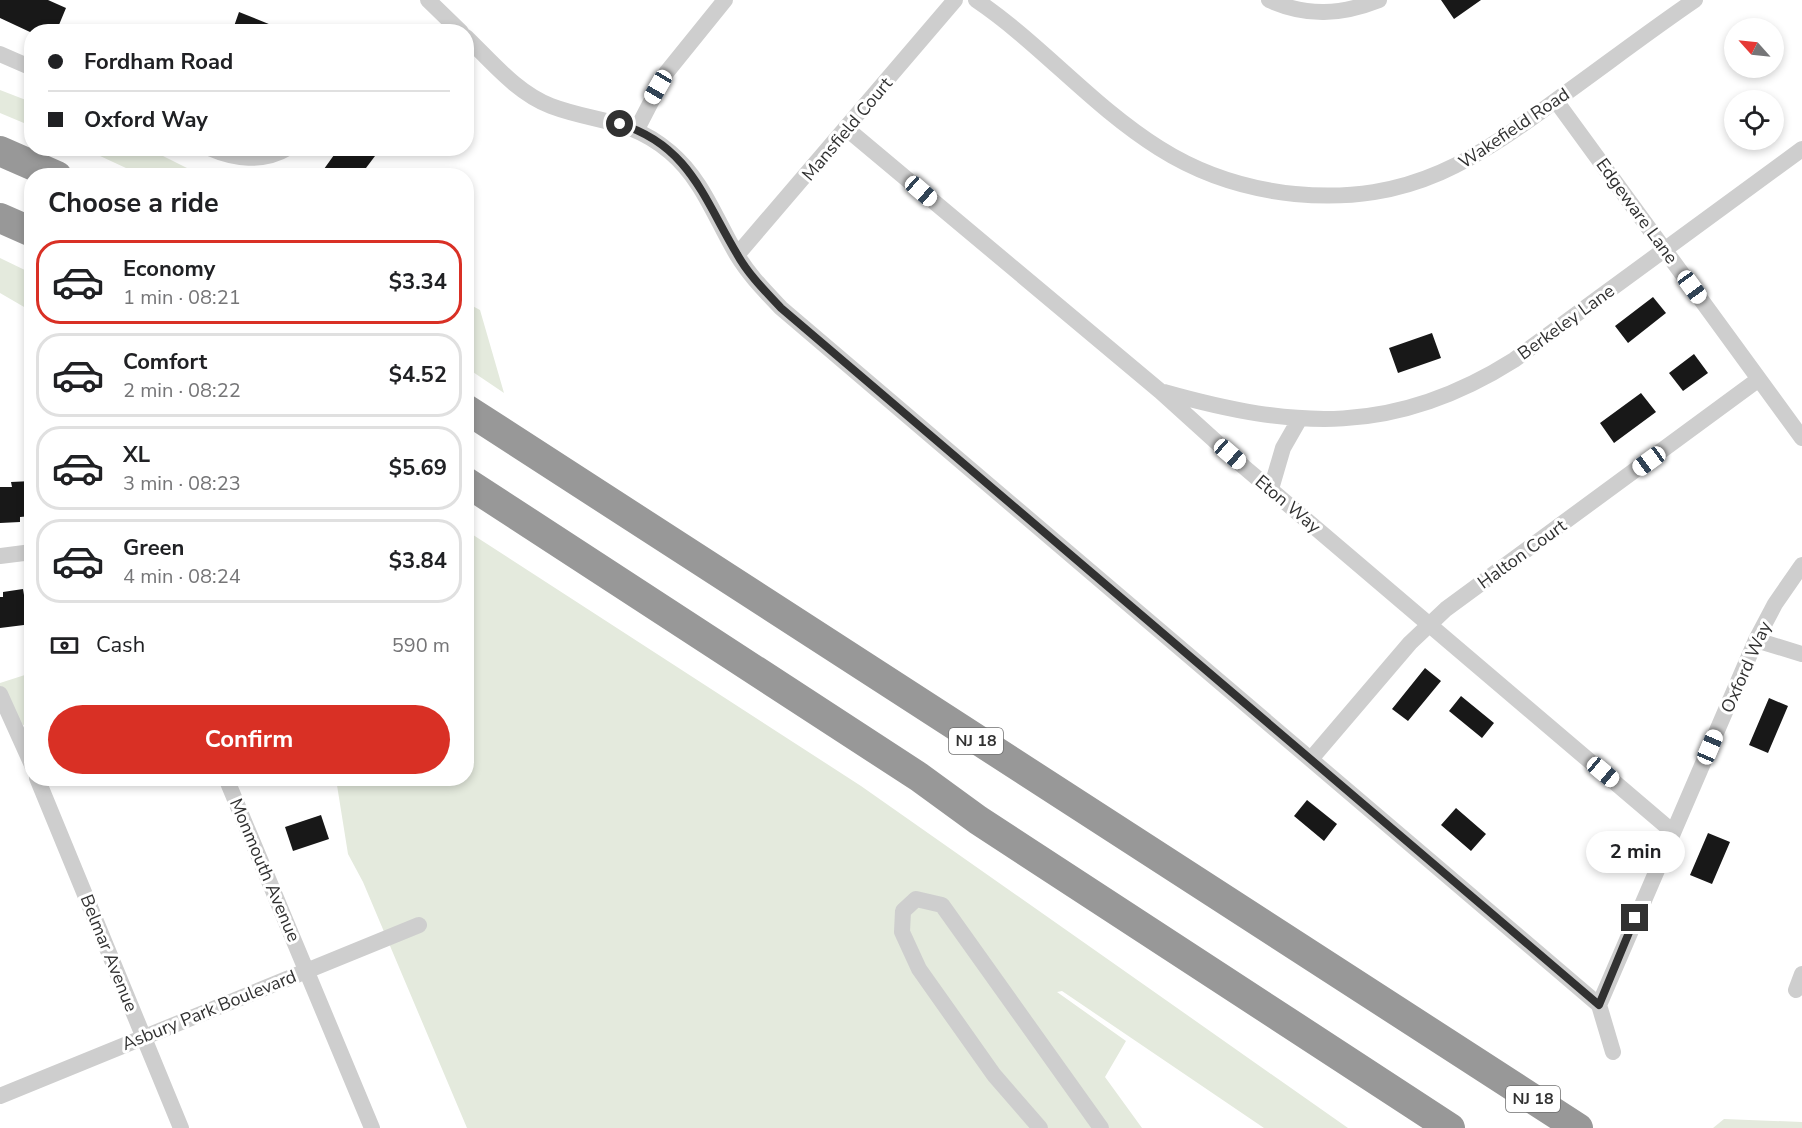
<!DOCTYPE html>
<html lang="en">
<head>
<meta charset="utf-8">
<style>
  body { margin:0; font-family:"Nunito Sans",sans-serif; background:#f2f2f2; color:#202124; height:100vh; display:flex; flex-direction:column; font-size:22px; white-space:nowrap }
  * { box-sizing:border-box; margin:0 }
  p { font-size:20px; color:#757577 }
  .icon { flex:none; width:33px; height:33px; fill:none; stroke:currentColor; stroke-width:2; stroke-linecap:round; stroke-linejoin:round }
  .map { position:relative; flex:1; overflow:hidden }
  .panel { position:absolute; left:24px; top:168px; width:450px; height:618px; display:flex; flex-direction:column; background:#fff; border-radius:24px; box-shadow:0 3px 9px #0003 }
  .panel>* { flex:none }
  .guide { position:absolute; left:24px; top:24px; width:450px; height:132px; border-radius:24px; box-shadow:0 3px 9px #0003; display:grid; align-content:center; height:132px; padding:0 24px; background:#fff }
  .needle { width:39px; rotate:297deg }
  .controls { position:absolute; left:1724px; top:18px; display:grid; gap:12px }
  .controls a { display:grid; place-items:center; width:60px; height:60px; border-radius:50%; background:#fff; box-shadow:0 3px 9px #0003; font-size:30px }
  .end { position:absolute; width:27px; height:27px; margin:-14px; border:8px solid #313131; background:#fff; box-shadow:0 0 0 3px #fff }
  .from { border-radius:50% }
  .bubble { position:absolute; height:42px; border-radius:21px; background:#fff; box-shadow:0 3px 9px #0003; font-size:20px; font-weight:700; line-height:42px; text-align:center }
  .car { position:absolute; width:18px; height:36px; margin:-18px -9px; border-radius:8px; box-shadow:0 0 4px 2px #0007; background:linear-gradient(#fff 24%,#345 0 40%,#fff 0 76%,#345 0 86%,#fff 0) }
  .guide b { display:flex; align-items:center; gap:21px; height:57px; font-size:22px }
  .guide b+b { border-top:2px solid #e0e0e0 }
  .guide i { width:15px; height:15px; background:#202124 }
  ul { padding:0; list-style:none }
  li { display:flex; align-items:center; gap:18px; height:84px; margin:0 12px 9px; padding:0 12px; border:3px solid #e0e0e0; border-radius:24px }
  li div { flex:1 }
  li b { display:block; font-size:22px }
  li em { font-style:normal; font-weight:700 }
  li.selected { border-color:#d93025 }
  li>.icon { width:54px; height:54px; stroke-width:1.5 }
  h2 { padding:0 24px; font-size:27px; line-height:72px }
  .pay { display:flex; align-items:center; gap:15px; height:66px; padding:0 24px; font-size:22px }
  .pay p { margin-inline-start:auto }
  .primary-button { display:flex; gap:12px; margin-top:auto; padding:12px 24px }
  .primary-button a { flex:1; height:69px; border-radius:36px; background:#d93025; color:#fff; font-size:24px; font-weight:700; line-height:69px; text-align:center }
  .map>svg:first-child { display:block }
</style>
</head>
<body>
<div class="map">
<svg width="1802" height="1128" viewBox="0 0 1802 1128">
  <rect width="100%" height="100%" fill="#fff"/>
  <path fill="#e4eadd" d="M0,90L31,102V126L0,113Z
    M85,149H149L201,175H141Z
    M0,258L31,273V311L0,293Z
    M467,303L480,310L504,393L467,368Z
    M467,531L861,786L1348,1128H1264L1062,991L1057,992L1126,1041L1105,1077L1142,1128H467L363,882L348,854L336,779L466,778Z
    M31,673V727L17,723L0,691V683Z
    M1724,1119L1802,1122V1128H1713Z"/>
  <path fill="#181818" d="M0,0H48L66,8L56,32H30L0,18Z
    M1441,0H1481L1454,19Z
    M239,12L286,31V32H232Z
    M339,148H381L360,176H319Z
    M1653,297L1666,313L1628,343L1615,326Z
    M1432,333L1441,358L1398,373L1389,348Z
    M1694,354L1708,373L1683,391L1669,373Z
    M1641,393L1656,412L1614,443L1600,423Z
    M32,481V516L20,517V522L0,523V487H12L11,482Z
    M23,589L24,595L32,594V624L0,628V597H3V592Z
    M1425,668L1441,681L1408,721L1392,709Z
    M1461,696L1494,723L1482,738L1449,711Z
    M1769,698L1788,706L1768,753L1749,745Z
    M1307,800L1337,824L1324,841L1294,816Z
    M1456,808L1486,834L1471,851L1441,825Z
    M321,815L329,839L293,851L285,827Z
    M1708,833L1730,842L1712,884L1690,875Z"/>
  <g fill="none" stroke-linecap="round" stroke-linejoin="round">
    <path stroke="#cecece" stroke-width="16" d="M428,0L461,32
      M976,0C1041,44 1092,106 1159,148C1200,174 1246,189 1295,194C1411,205 1477,159 1566,93C1609,62 1651,30 1695,0
      M1269,0C1307,17 1341,15 1379,0
      M466,37C492,62 517,93 551,106C596,123 630,118 670,152C703,180 715,218 737,255C749,275 765,291 781,308L1599,1005
      M0,54L32,68
      M1556,101L1802,438
      M637,129L666,73L725,0
      M847,129L1160,391L1244,467L1673,832
      M209,148C234,159 263,163 288,148
      M737,255L955,0
      M1164,392C1295,429 1394,436 1514,360L1802,149
      M1271,489L1283,448L1299,420
      M0,556L32,552
      M1756,640L1802,654
      M0,694L32,765
      M1311,759L1410,643L1446,609L1759,379
      M37,778L181,1128
      M226,778L372,1128
      M1796,990L1802,974
      M1599,1005L1756,640L1775,604L1802,565
      M1599,1005L1613,1052
      M0,1096L419,925
      M1040,1128L994,1075L919,969L902,932L903,911L916,899L942,905L1101,1128"/>
    <path stroke="#989898" stroke-width="30" d="M0,151L57,176
      M0,218L32,232
      M466,409L1578,1128
      M466,482L919,777L978,820L1450,1128"/>
  </g>
  <g fill="none" stroke-linecap="round" stroke-linejoin="round">
    <path stroke="#313131" stroke-width="8" d="M620,124C689,145 704,199 737,254C748,274 765,291 781,308L1599,1005L1635,918"/>
  </g>
  <g text-anchor="middle" dominant-baseline="central" stroke-width="6" stroke-linejoin="round" paint-order="stroke">
    <g fill="#fff" stroke="#6f6f6f" stroke-width="1.5">
      <rect x="949" y="728" width="54" height="26" rx="4.5"/>
      <rect x="1506" y="1086" width="54" height="26" rx="4.5"/>
    </g>
    <g font-size="16" font-weight="bold" fill="#313131">
      <text x="976" y="741">NJ 18</text>
      <text x="1533" y="1099">NJ 18</text>
    </g>
    <g font-size="18" fill="#313131" stroke="#fff">
      <text transform="translate(1514 128) rotate(-34)">Wakefield Road</text>
      <text transform="translate(847 129) rotate(-50)">Mansfield Court</text>
      <text transform="translate(1637 211) rotate(54)">Edgeware Lane</text>
      <text transform="translate(1566 322) rotate(-36)">Berkeley Lane</text>
      <text transform="translate(1288 504) rotate(40)">Eton Way</text>
      <text transform="translate(1522 554) rotate(-36)">Halton Court</text>
      <text transform="translate(1746 667) rotate(-66)">Oxford Way</text>
      <text transform="translate(265 870) rotate(67)">Monmouth Avenue</text>
      <text transform="translate(109 953) rotate(68)">Belmar Avenue</text>
      <text transform="translate(209 1010) rotate(-22)">Asbury Park Boulevard</text>
    </g>
  </g>
</svg>
<div class="controls">
<a><svg class="needle" viewBox="-14 -14 28 28"><path d="M0-13l5 13h-10z" fill="#e53935"/><path d="M0 13l5-13h-10z" fill="#757577"/></svg></a>
<a><svg class="icon" aria-label="locate" viewBox="0 0 24 24"><circle cx="12" cy="12" r="6"/><path d="M12 2v4M12 18v4M2 12h4M18 12h4"/></svg></a>
</div>
<i class="end from" style="left:620px;top:124px"></i>
<i class="end" style="left:1635px;top:918px"></i>
<div class="bubble" style="left:1586px;top:831px;width:99px">2 min</div>
<i class="car" style="left:658px;top:87px;rotate:210deg"></i>
<i class="car" style="left:921px;top:191px;rotate:131deg"></i>
<i class="car" style="left:1692px;top:287px;rotate:144deg"></i>
<i class="car" style="left:1230px;top:454px;rotate:131deg"></i>
<i class="car" style="left:1649px;top:461px;rotate:234deg"></i>
<i class="car" style="left:1710px;top:747px;rotate:23deg"></i>
<i class="car" style="left:1603px;top:772px;rotate:130deg"></i>
<div class="guide">
<b><i class="from"></i>Fordham Road</b>
<b><i></i>Oxford Way</b>
</div>
<section class="panel">
<h2>Choose a ride</h2>
<ul>
<li class="selected"><svg class="icon" aria-label="car" viewBox="0 0 24 24"><path d="M5 17H2v-5l4-1 3-4h7l3 4 3 1v5h-3M9 17h6M6 11h13"/><circle cx="7" cy="17" r="2"/><circle cx="17" cy="17" r="2"/></svg><div><b>Economy</b><p>1 min · 08:21</p></div><em>$3.34</em></li>
<li><svg class="icon" aria-label="car" viewBox="0 0 24 24"><path d="M5 17H2v-5l4-1 3-4h7l3 4 3 1v5h-3M9 17h6M6 11h13"/><circle cx="7" cy="17" r="2"/><circle cx="17" cy="17" r="2"/></svg><div><b>Comfort</b><p>2 min · 08:22</p></div><em>$4.52</em></li>
<li><svg class="icon" aria-label="car" viewBox="0 0 24 24"><path d="M5 17H2v-5l4-1 3-4h7l3 4 3 1v5h-3M9 17h6M6 11h13"/><circle cx="7" cy="17" r="2"/><circle cx="17" cy="17" r="2"/></svg><div><b>XL</b><p>3 min · 08:23</p></div><em>$5.69</em></li>
<li><svg class="icon" aria-label="car" viewBox="0 0 24 24"><path d="M5 17H2v-5l4-1 3-4h7l3 4 3 1v5h-3M9 17h6M6 11h13"/><circle cx="7" cy="17" r="2"/><circle cx="17" cy="17" r="2"/></svg><div><b>Green</b><p>4 min · 08:24</p></div><em>$3.84</em></li>
</ul>
<div class="pay"><svg class="icon" aria-label="cash" viewBox="0 0 24 24"><path d="M3 7h18v10H3z"/><circle cx="12" cy="12" r="2"/></svg>Cash<p>590 m</p></div>
<div class="primary-button"><a>Confirm</a></div>
</section>
</div>
</body>
</html>
